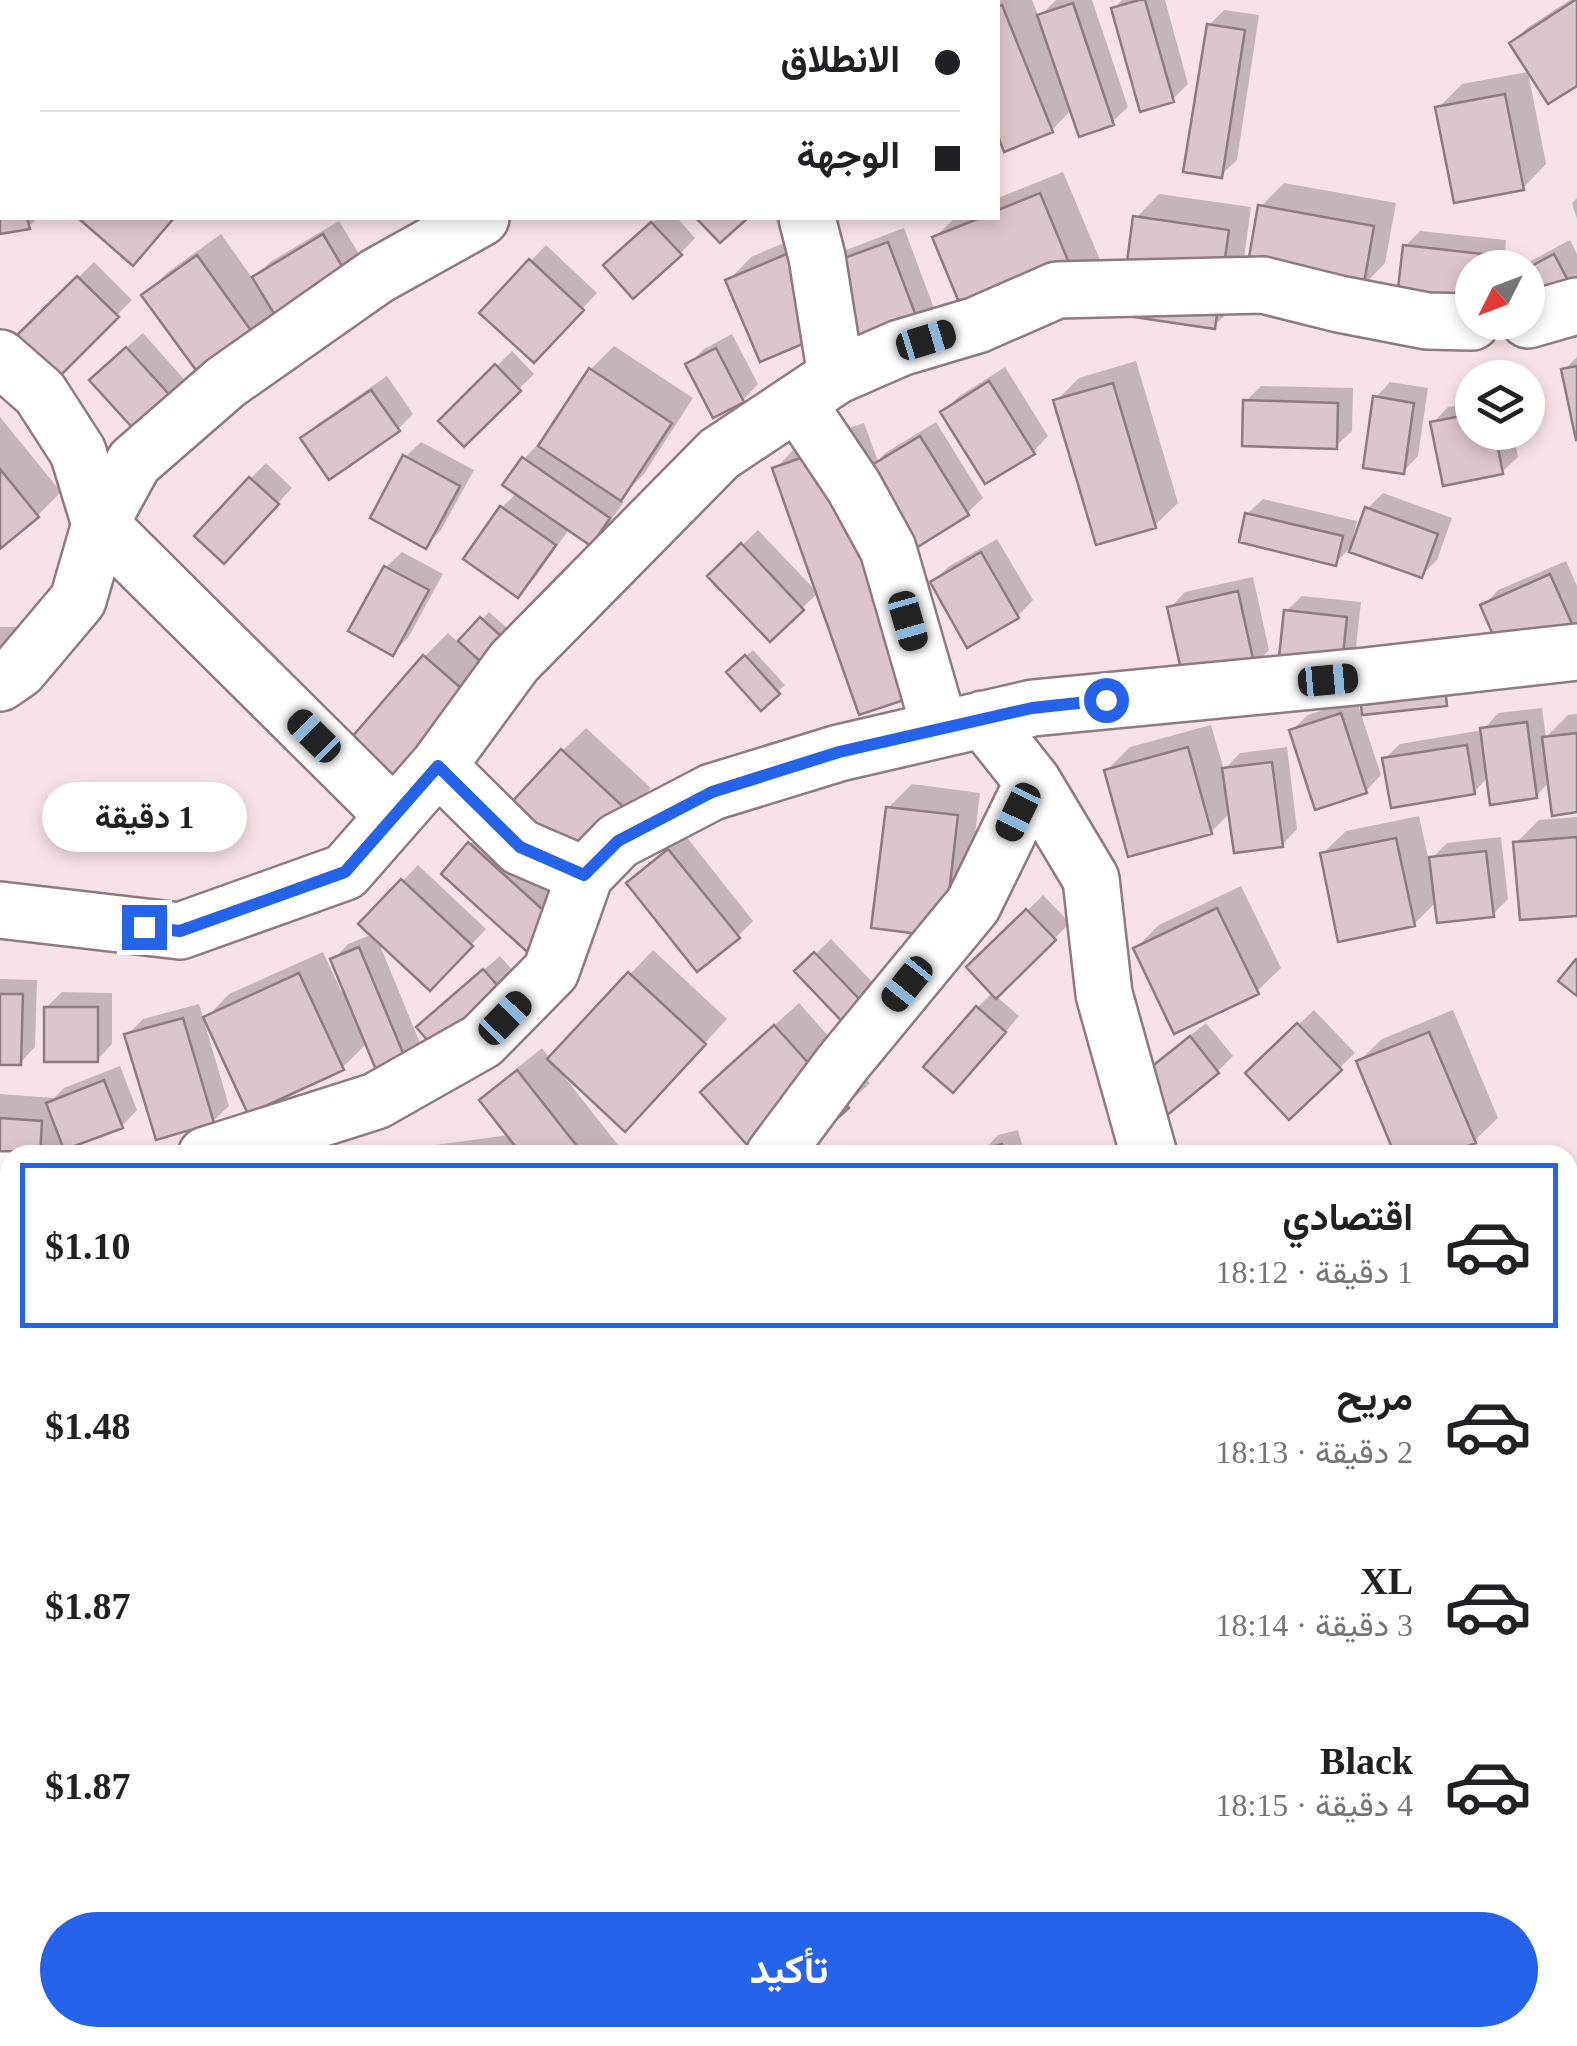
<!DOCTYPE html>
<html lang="ar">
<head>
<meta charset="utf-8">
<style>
  body { margin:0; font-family:"Times New Roman",Vazirmatn,serif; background:#f2f2f2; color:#202124; direction:rtl; height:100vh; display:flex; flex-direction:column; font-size:38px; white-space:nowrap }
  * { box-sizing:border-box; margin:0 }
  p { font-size:32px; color:#757577 }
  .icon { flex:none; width:55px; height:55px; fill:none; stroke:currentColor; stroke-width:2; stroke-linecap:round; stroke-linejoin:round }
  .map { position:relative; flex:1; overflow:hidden; direction:ltr }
  .panel { position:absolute; left:0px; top:1145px; width:1578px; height:902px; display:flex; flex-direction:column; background:#fff; border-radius:30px 30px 0 0; box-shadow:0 5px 15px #0003; direction:rtl }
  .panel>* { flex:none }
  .top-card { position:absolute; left:0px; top:0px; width:1000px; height:220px; box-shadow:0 5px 15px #0003; direction:rtl; display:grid; align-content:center; height:220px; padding:0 40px; background:#fff }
  .needle { width:65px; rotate:228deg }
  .fabs { position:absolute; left:1455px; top:250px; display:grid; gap:20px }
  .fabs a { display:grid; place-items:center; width:90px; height:90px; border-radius:50%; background:#fff; box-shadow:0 5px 15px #0003; font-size:50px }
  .end { position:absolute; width:45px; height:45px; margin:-22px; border:12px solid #2563eb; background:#fff; box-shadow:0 0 0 5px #fff }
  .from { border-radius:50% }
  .bubble { position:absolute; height:70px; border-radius:35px; background:#fff; box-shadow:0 5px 15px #0003; font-size:32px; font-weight:700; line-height:70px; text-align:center; direction:rtl }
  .car { position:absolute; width:30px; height:60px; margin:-30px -15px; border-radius:12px; box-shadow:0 0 8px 2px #0007; background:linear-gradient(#222 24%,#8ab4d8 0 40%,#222 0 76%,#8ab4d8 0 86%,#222 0) }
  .top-card b { display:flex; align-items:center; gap:35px; height:95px; font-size:38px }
  .top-card b+b { border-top:2px solid #e0e0e0 }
  .top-card i { width:25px; height:25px; background:#202124 }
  ul { padding:18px 0 0; list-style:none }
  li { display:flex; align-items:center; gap:30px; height:165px; margin:0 20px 15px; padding:0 20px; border:5px solid transparent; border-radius:0px }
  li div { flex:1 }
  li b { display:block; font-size:38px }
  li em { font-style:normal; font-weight:700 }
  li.on { border-color:#2563eb }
  li>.icon { width:90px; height:90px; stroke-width:1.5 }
  .primary-button { display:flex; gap:20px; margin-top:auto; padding:20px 40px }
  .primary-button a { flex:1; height:115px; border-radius:60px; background:#2563eb; color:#fff; font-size:40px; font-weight:700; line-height:115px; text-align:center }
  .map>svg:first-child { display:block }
</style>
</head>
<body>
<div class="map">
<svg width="1577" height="2046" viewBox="0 0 1577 2046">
  <rect width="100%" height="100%" fill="#f9e2e7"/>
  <path fill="#0003" d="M197,0H243L245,2H194Z
    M365,0H434L436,2H360Z
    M498,0H566L568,2H494Z
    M984,0H1032L1039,17L1056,0H1092L1128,107L1112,122L1072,109L1052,130L1005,148L998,129V2H979Z
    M1122,0H1165L1188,84L1172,100L1114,8Z
    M1570,0H1577V83L1512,43L1527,28Z
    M1224,10L1259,15L1237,160L1221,175L1209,25Z
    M1528,72L1546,164L1523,188L1438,108L1462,84Z
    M0,150H2V218H38L28,227L0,232Z
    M1063,172L1108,279L934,238L955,218H998V198Z
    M1284,183L1396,203L1385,263L1362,287L1261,206Z
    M1159,194L1251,207L1238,303L1214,326L1136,218Z
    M1577,198V219L1572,203Z
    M82,218H175L133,262Z
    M658,218H677L695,238L680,254L622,250Z
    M339,221L373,277L265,351L145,295L168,272L221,234L253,279L270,262Z
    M819,228L834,262L846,250L904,228L938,319L728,281L751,257Z
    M1420,231L1506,240L1504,268H1472V303L1405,246Z
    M1570,240L1577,254V291L1528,299V268H1524L1531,261Z
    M546,245L597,293L549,345L482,313Z
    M94,262L132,300L57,375L18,337Z
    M143,333L190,386L175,402L108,364Z
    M732,334L758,384L743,400L688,365L704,349Z
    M614,346L693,398L644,474L619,499L624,502L606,527L591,543L570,528L534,579L518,595L467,558L502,507L518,492L524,459L539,443L541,445L591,369Z
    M512,351L534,374L464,444L441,421Z
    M1577,357V435L1564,370Z
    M1136,361L1178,503L1154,526L1056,401L1079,378Z
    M1005,367L1048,436L1033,452L943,412L958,397Z
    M387,376L413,414L398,429L303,438L319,423Z
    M1390,382L1428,388L1418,456L1403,472L1375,398Z
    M1261,386L1353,388L1352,431L1336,446L1246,401Z
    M1472,403V432H1513L1518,457L1502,472L1433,423L1448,407Z
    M0,417L61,492L38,515L0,546Z
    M936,422L983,498L967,513L775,469L798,445L864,423L878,461L885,453Z
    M421,442L474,470L441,530L426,546L405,457Z
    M266,463L292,488L239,545L251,478Z
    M1383,493L1452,518L1437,560L1422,575L1349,549L1335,563L1247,514L1263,499L1357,521L1353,537L1357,538L1367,509Z
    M758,530L818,593L770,639L710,576Z
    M997,539L1033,600L1018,616L968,644L933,582L948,567Z
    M402,552L443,574L408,638L392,653L351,630L386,567Z
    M1566,561L1577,586V653L1483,606L1498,590Z
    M1253,577L1269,650L1254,665L1170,608L1185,592Z
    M1302,596L1361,602L1354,665L1286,611Z
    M489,612L522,641L493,672L323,774L425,656L448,633L459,643Z
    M0,627H18L20,685L0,704Z
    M753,650L785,685L761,707L730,672Z
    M1356,699L1381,775L1366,791L1292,730L1308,715Z
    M1542,708L1546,737L1568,715L1577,714V810L1550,781L1536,796L1489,776L1474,792L1384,759L1400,744L1483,730L1498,713Z
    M1211,725L1224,770L1240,753L1287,747L1297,829L1282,845L1231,812L1211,832L1106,771L1130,747Z
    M586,728L651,788L601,842L562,751Z
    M912,784L980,793L966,911L943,935L888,808Z
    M1419,816L1429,861L1447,843L1501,837L1508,899L1493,914L1437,901L1414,924L1322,854L1346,831Z
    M1577,817V913L1516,843L1539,820Z
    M485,829L586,920L560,949L470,844Z
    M685,835L753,921L738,936L629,883Z
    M418,865L486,929L430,988L377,938L420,1043L404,1058L367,1043L342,1068L206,1019L204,1020L229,994L323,952L341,991L345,990L333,960L348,944L373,934L362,924Z
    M1241,886L1281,968L1257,991L1136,948L1159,925Z
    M1043,895L1070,923L996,996L1019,1016L968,1075L977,1008L993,992L970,967Z
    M831,939L906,1017L872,1049L798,971Z
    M653,950L727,1019L648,1105L564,1072L562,1074L626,1155H525L512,1139L515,1155H419L428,1146L509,1135L482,1100L506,1077L542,1048L550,1059Z
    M500,956L526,986L435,1012Z
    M0,979L37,980L35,1047L20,1063L0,1062Z
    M62,992L112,993V1044L97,1060L46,1008Z
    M799,1003L870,1083L793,1155L726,1069Z
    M199,1004L229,1106L213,1121L127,1035L143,1019Z
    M1314,1010L1355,1053L1289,1117L1248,1073Z
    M1453,1010L1498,1118L1474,1141L1439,1155H1397L1358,1062L1382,1039Z
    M1206,1023L1233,1056L1218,1071L1146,1130L1134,1081Z
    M120,1066L137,1110L122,1126L62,1138L61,1155H10L0,1186V1094L54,1098L64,1088Z
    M1018,1130L1025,1155H984L983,1151L998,1135Z
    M1117,1148L1120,1155H1101Z
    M0,1337L10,1341V1352L0,1370Z
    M1568,1684H1577V1740H1568Z
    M0,1738H10V1789L0,1799Z
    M1571,1747H1577V1806H1568V1750Z
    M0,1874H10V1915L0,1916Z
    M0,1936L10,1937V2008L0,2006Z
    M0,2033L10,2046H0Z
    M158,2038H203L212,2046H149Z
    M558,2038H609L611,2046H549Z
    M886,2038H1044L1049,2046H894Z
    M1215,2038H1326L1322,2046H1232Z
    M1455,2038L1461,2046H1442Z"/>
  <path fill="#ddc6cb" stroke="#8f7a7f" stroke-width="2.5" d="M1139,0H1145L1174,102L1140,112L1111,8Z
    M1575,0H1577V86L1548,104L1509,43Z
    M1073,3L1114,125L1079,137L1037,15Z
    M1002,5L1053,132L1004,152L998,136V7Z
    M1207,24L1245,30L1222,178L1183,172Z
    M1505,94L1524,190L1454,203L1435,107Z
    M2,161V218H27L30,229L0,234V162Z
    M1040,193L1086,304L978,348L932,237L980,218H998V210Z
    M1258,205L1374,226L1363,289L1247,269Z
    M1133,216L1229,230L1215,329L1120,315Z
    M78,218H174L133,266Z
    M696,218H748L720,243Z
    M651,222L682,255L633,299L603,265Z
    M323,234L359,295L288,337L252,277Z
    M888,242L924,337L864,360L828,264Z
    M1403,245L1492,255L1491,268H1472V305L1397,297Z
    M796,250L831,332L760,362L725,280Z
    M1554,254L1576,296L1528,304V268Z
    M197,255L267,353L212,392L141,295Z
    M529,259L584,310L534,363L479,313Z
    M77,276L119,317L57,379L15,337Z
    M126,347L177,403L140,436L89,380Z
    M716,348L744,402L713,418L685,364Z
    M495,364L521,391L464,447L438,421Z
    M1577,366V440H1576L1561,369Z
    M589,368L672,423L621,501L538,446Z
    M989,381L1035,454L985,484L940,412Z
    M1113,383L1156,528L1096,545L1053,400Z
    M371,390L400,431L329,480L300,438Z
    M1373,396L1414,403L1404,474L1363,468Z
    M1243,400L1338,403L1337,449L1242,446Z
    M1472,414V432H1495L1503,474L1443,486L1430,422Z
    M920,436L969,515L916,548L867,468Z
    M841,444L928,692L859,715L772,468Z
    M403,455L460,486L426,549L370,518Z
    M522,457L610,518L591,546L502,485Z
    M0,469L39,517L0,549Z
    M249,477L279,504L224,564L194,536Z
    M500,506L556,545L518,598L463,559Z
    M1365,507L1438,534L1422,578L1349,552Z
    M1245,513L1343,536L1336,566L1239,542Z
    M741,543L804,610L770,642L707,576Z
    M981,552L1019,618L967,648L930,582Z
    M384,566L429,590L393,656L348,631Z
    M1550,574L1577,635L1514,683L1480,605Z
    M1238,591L1255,668L1184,683L1167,607Z
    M1284,610L1347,617L1340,683L1277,676Z
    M480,617L516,650L494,674L458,641Z
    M423,655L492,715L389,835L319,775Z
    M745,655L780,694L761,711L726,672Z
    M1442,656L1447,706L1362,715L1357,664Z
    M1341,713L1367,793L1315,810L1289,730Z
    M1527,722L1537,798L1490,805L1480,728Z
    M1577,733V812L1552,816L1542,737Z
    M1467,745L1475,794L1391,808L1382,758Z
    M1188,747L1212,834L1128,857L1104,770Z
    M561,749L630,813L578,869L509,805Z
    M1272,762L1283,847L1234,853L1222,768Z
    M886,807L958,815L944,937L871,928Z
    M1577,837V916L1520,920L1513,842Z
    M1396,838L1415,926L1338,942L1320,853Z
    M468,842L573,937L545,968L441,874Z
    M668,849L740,938L697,972L626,883Z
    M1486,851L1494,917L1437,923L1429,857Z
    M401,879L473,946L430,991L358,924Z
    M1217,908L1259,994L1174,1034L1133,948Z
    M1026,909L1056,940L996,999L966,967Z
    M359,947L406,1060L377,1072L330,959Z
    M814,952L893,1034L872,1053L794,971Z
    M1576,959H1577V996L1558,981Z
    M483,969L513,1003L445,1061L416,1027Z
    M628,972L706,1044L625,1132L547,1059Z
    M299,973L344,1070L248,1114L203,1017Z
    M0,994H23L21,1065H0Z
    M976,1006L1006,1032L953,1093L923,1067Z
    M44,1007H98V1062H44Z
    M183,1018L214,1123L156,1140L124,1034Z
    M1297,1023L1342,1070L1289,1120L1245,1073Z
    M774,1025L849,1108L796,1155H756L700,1092Z
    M1429,1032L1476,1143L1446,1155H1395L1356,1061Z
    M1190,1036L1219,1073L1145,1133L1115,1096Z
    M517,1070L584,1155H522L479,1100Z
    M104,1080L123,1128L64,1150L46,1103Z
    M0,1118L42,1121L40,1155H10L0,1189Z
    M1002,1144L1005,1155H981L980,1150Z
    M1577,1355V1449L1568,1439V1364Z
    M1568,1699H1577V1742H1568Z
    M1568,1762H1577V1808H1568Z
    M10,1887V1918H0V1888Z
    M0,1952L10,1953V2010L0,2009Z
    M154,2038H172L181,2046H146Z
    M882,2038H957L965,2046H890Z
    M975,2038H1020L1025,2046H980Z
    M1212,2038H1313L1310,2046H1225L1211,2040Z"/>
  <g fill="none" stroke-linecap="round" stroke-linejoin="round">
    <defs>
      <path id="minor" d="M832,2L836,0
        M807,218L817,257L836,376
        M1528,320L1577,306
        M0,358L40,393L78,452L100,524L394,816
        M797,402L854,487L888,549L940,729
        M0,683L19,670L78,600L100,524L134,462L226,382L377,276L481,218
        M983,719L1033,782L1091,879L1104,994L1149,1155
        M438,766L520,847L585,875
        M0,910L180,931L345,872L438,766L514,662L719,454L836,376L900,348L977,325L1057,290L1263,285L1339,304L1427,321L1472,322
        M206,1155L376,1101L482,1041L551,971L585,875L618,841L712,792L839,753L1033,708L1365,676L1577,652
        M774,1155L842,1064L973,905L1033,782
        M0,1180H10
        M1568,1485L1577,1493
        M0,1841L10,1840
        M708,2038L721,2046
        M1185,2038L1187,2046
        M292,2046L311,2038
        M1043,2046L1077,2038"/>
    </defs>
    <use href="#minor" stroke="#8f7a7f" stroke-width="60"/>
    <use href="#minor" stroke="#fff" stroke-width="55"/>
  </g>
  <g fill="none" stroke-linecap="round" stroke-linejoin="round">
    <path stroke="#2563eb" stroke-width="12" d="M144,927L180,931L345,872L438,766L520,847L584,875L618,841L712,792L839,752L1032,708L1106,700"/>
  </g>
</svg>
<div class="fabs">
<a><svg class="needle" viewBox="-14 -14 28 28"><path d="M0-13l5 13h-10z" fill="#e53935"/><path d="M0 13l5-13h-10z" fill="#757577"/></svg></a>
<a><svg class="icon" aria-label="layers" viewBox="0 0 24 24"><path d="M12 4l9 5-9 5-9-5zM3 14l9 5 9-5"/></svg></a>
</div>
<i class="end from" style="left:1106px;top:700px"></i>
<i class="end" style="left:144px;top:927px"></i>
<div class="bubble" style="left:42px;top:782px;width:205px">1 دقيقة</div>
<i class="car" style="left:926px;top:340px;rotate:73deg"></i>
<i class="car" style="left:908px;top:621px;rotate:164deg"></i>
<i class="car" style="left:1328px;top:680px;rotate:85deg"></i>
<i class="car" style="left:314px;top:736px;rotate:315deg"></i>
<i class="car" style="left:1018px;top:812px;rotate:206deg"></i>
<i class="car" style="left:907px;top:984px;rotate:219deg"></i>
<i class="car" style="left:505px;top:1018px;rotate:44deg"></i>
<div class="top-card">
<b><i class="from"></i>الانطلاق</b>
<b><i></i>الوجهة</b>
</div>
<section class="panel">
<ul>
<li class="on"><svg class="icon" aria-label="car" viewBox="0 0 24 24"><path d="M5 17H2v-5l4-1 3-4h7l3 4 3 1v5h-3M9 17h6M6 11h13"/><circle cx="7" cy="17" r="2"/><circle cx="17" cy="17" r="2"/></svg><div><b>اقتصادي</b><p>1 دقيقة · 18:12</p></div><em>$1.10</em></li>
<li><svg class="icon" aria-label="car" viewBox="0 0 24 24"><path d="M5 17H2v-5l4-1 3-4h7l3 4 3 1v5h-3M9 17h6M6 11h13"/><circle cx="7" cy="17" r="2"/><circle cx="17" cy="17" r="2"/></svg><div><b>مريح</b><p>2 دقيقة · 18:13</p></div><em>$1.48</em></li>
<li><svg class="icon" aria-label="car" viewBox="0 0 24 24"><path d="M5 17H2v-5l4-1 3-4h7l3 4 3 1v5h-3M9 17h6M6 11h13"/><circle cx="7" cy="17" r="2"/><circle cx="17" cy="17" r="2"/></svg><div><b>XL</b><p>3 دقيقة · 18:14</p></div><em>$1.87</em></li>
<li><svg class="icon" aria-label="car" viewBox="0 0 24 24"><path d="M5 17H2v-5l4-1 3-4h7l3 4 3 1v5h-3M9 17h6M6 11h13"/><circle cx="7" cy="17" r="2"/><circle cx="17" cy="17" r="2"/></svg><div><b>Black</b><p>4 دقيقة · 18:15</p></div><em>$1.87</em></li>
</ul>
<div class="primary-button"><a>تأكيد</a></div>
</section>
</div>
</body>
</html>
